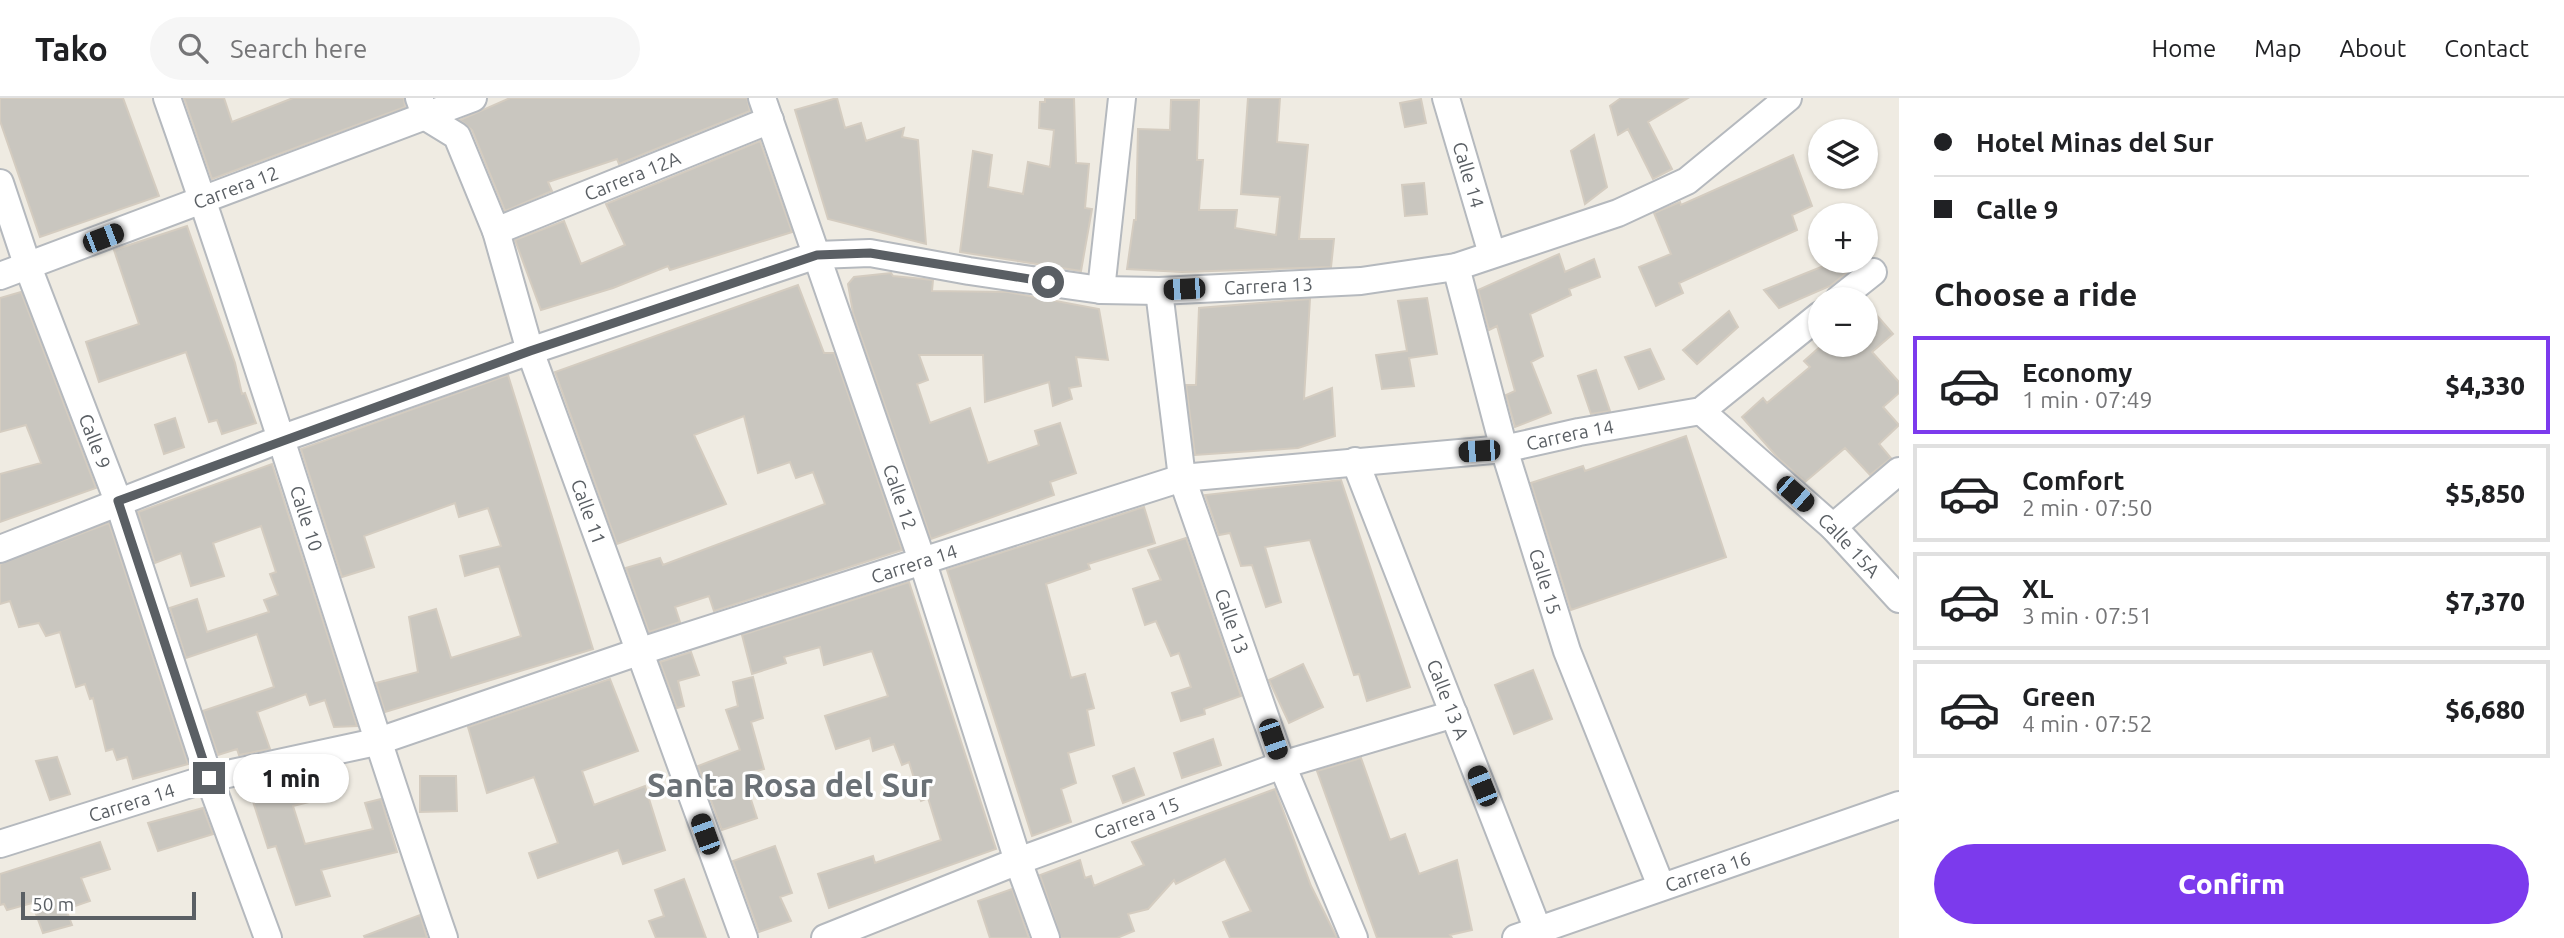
<!DOCTYPE html>
<html lang="en">
<head>
<meta charset="utf-8">
<style>
  body { margin:0; font-family:Ubuntu,sans-serif; background:#f6f6f6; color:#202124; height:100vh; display:flex; flex-direction:column; font-size:26px; white-space:nowrap }
  * { box-sizing:border-box; margin:0 }
  p { font-size:23px; color:#757577 }
  .icon { flex:none; width:38px; height:38px; fill:none; stroke:currentColor; stroke-width:2; stroke-linecap:round; stroke-linejoin:round }
  .map { position:relative; flex:1; overflow:hidden }
  .side { display:flex; flex-direction:column; background:#fff; width:665px }
  .side>* { flex:none }
  .banner { display:grid; align-content:center; height:154px; padding:0 35px; background:#fff }
  .buttons { position:absolute; left:1808px; top:21px; display:grid; gap:14px }
  .buttons a { display:grid; place-items:center; width:70px; height:70px; border-radius:50%; background:#fff; box-shadow:0 2px 5px #0004; font-size:35px }
  .scale { position:absolute; left:21px; bottom:18px; width:175px; box-sizing:border-box; padding-left:7px; border:4px solid #5a5f64; border-top:0; font-size:19px; line-height:24px; white-space:nowrap; color:#5a5f64; -webkit-text-stroke:5px #fff; paint-order:stroke }
  .end { position:absolute; width:32px; height:32px; margin:-16px; border:9px solid #5a5f64; background:#fff; box-shadow:0 0 0 4px #fff }
  .from { border-radius:50% }
  .bubble { position:absolute; height:49px; border-radius:24px; background:#fff; box-shadow:0 2px 5px #0004; font-size:23px; font-weight:800; line-height:49px; text-align:center }
  .car { position:absolute; width:21px; height:42px; margin:-21px -10px; border-radius:9px; box-shadow:0 0 5px 2px #0007; background:linear-gradient(#222 24%,#8ab4d8 0 40%,#222 0 76%,#8ab4d8 0 86%,#222 0) }
  .banner b { display:flex; align-items:center; gap:24px; height:66px; font-size:26px }
  .banner b+b { border-top:2px solid #e0e0e0 }
  .banner i { width:18px; height:18px; background:#202124 }
  ul { padding:0; list-style:none }
  li { display:flex; align-items:center; gap:21px; height:98px; margin:0 14px 10px; padding:0 21px; border:4px solid #e0e0e0; border-radius:0px }
  li div { flex:1 }
  li b { display:block; font-size:26px }
  li em { font-style:normal; font-weight:800 }
  li.active { border-color:#7c3aed }
  li>.icon { width:63px; height:63px; stroke-width:1.5 }
  h2 { padding:0 35px; font-size:32px; line-height:84px }
  .action { display:flex; gap:14px; margin-top:auto; padding:14px 35px }
  .action a { flex:1; height:80px; border-radius:42px; background:#7c3aed; color:#fff; font-size:28px; font-weight:800; line-height:80px; text-align:center }
  header { display:flex; align-items:center; gap:42px; box-sizing:border-box; height:98px; padding:0 35px; background:#fff; border-bottom:2px solid #e0e0e0 }
  header strong { font-size:33px }
  nav { display:flex; gap:38px; margin-inline-start:auto; font-size:24px }
  .search { width:490px; height:63px; background:#f6f6f6; display:flex; align-items:center; gap:18px; box-sizing:border-box; padding:0 24px; border-radius:38px; color:#757577; font-size:26px }
  main { display:flex; flex:1; min-height:0 }
  .map>svg:first-child { display:block }
</style>
</head>
<body>
<header>
<strong>Tako</strong>
<div class="search"><svg class="icon" aria-label="search" viewBox="0 0 24 24"><circle cx="10" cy="10" r="6"/><path d="M15 15l6 6"/></svg>Search here</div>
<nav><a>Home</a><a>Map</a><a>About</a><a>Contact</a></nav>
</header>
<main>
<div class="map">
<svg width="1899" height="840" viewBox="0 0 1899 840">
  <rect width="100%" height="100%" fill="#efebe2"/>
  <path fill="#c9c6bf" stroke="#d4ccc0" stroke-width="2" d="M0,0H123L159,98L40,139L0,23Z
    M184,0H224L232,24L293,0H404L405,9L212,81Z
    M510,0H747L750,13L619,66L617,61L548,84L552,93L505,113L472,32L460,22Z
    M837,0L845,30L861,25L866,43L904,30L902,39L918,42L926,146L828,121L795,12Z
    M1045,0H1074L1076,65L1089,66L1085,110L1092,111L1081,173L960,154L973,53L992,57L988,89L1023,96L1028,64L1050,69L1054,32L1039,30L1040,4H1045Z
    M1248,0H1280L1277,44L1308,47L1299,141H1334L1331,169L1182,174L1127,171L1134,122H1136L1138,31L1170,32L1171,2H1199L1197,62H1203L1199,112H1237L1235,130L1276,137L1280,99L1241,96Z
    M1621,0H1688L1648,24L1672,71L1653,81L1628,31L1618,37L1610,8Z
    M1421,1L1426,25L1405,29L1400,5Z
    M1594,37L1607,89L1585,106L1571,53Z
    M760,43L792,134L670,172L668,168L613,190L541,212L515,142L564,123L581,166L625,147L606,106Z
    M1793,57L1812,108L1792,117L1797,132L1679,185L1683,195L1656,208L1639,169L1671,156L1654,115L1680,104L1681,107Z
    M1424,85L1427,116L1405,118L1402,87Z
    M187,128L235,265L242,296L245,295L256,325L222,336L217,322L209,324L186,254L99,284L86,244L139,226L114,152Z
    M1559,156L1565,174L1594,161L1600,179L1569,191L1571,197L1530,216L1543,258L1531,264L1551,315L1515,329L1506,297L1515,293L1497,228L1489,232L1478,192Z
    M1836,163H1862L1830,188L1779,210L1764,192Z
    M891,175L893,178L933,182L932,193L1008,194L1099,211L1108,262L1076,259L1081,288L1069,290L1072,301L1053,308L1049,284L985,304L983,257H919L928,282L917,286L930,325L970,310L988,365L1039,347L1035,333L1060,325L1076,375L1050,384L1054,397L931,441L853,215L848,186L854,179Z
    M798,187L824,255H834L902,452L714,513L709,498L675,509L680,524L649,534L626,470L660,460L663,467L825,406L813,374L796,380L790,364L758,375L744,318L694,337L726,406L617,446L555,274Z
    M21,194L96,390L0,424V376L41,365L26,327L0,334V200Z
    M1427,200L1437,256L1409,260L1414,288L1382,291L1376,257L1407,253L1398,203Z
    M1310,201L1304,301L1332,290L1335,338L1298,350L1195,357L1186,287H1196L1199,210Z
    M1866,205L1893,236L1872,254L1899,284V295L1883,309L1899,327L1879,346L1891,360L1870,377L1845,350L1805,384L1778,360L1742,319L1763,300L1767,305L1810,269L1804,263L1822,247H1866Z
    M1729,213L1738,229L1697,266L1683,252Z
    M1650,251L1664,281L1639,291L1625,259Z
    M1596,272L1610,313L1591,316L1578,278Z
    M508,277L593,551L385,614L376,585L418,574L409,519L436,511L451,560L521,538L499,468L465,478L460,458L501,448L488,410L459,419L455,405L364,438L374,469L342,479L301,351Z
    M175,320L184,349L164,356L155,327Z
    M1686,338L1726,459L1571,512L1531,385L1583,368L1585,373Z
    M272,366L357,628L334,629L325,602L310,607L306,596L257,614L270,651L239,657L237,651L218,657L203,613L274,589L257,536L186,560L170,510L197,501L207,534L269,514L264,502L278,497L270,476L276,474L261,428L213,445L224,478L191,488L181,455L155,465L138,414Z
    M1341,382L1410,589L1367,603L1359,576L1354,577L1310,442L1265,449L1281,504L1266,509L1252,467L1241,468L1230,435L1219,437L1205,397Z
    M1144,409L1155,445L1088,466L1090,471L1046,486L1071,580L1085,576L1094,610L1087,612L1094,647L1068,655L1076,685L1061,691L1071,724L1032,738L947,472Z
    M109,425L188,666L133,681L127,659L117,662L113,651L106,653L93,600L90,601L85,586L76,589L60,534L46,538L39,525L19,529L10,503L0,506V466Z
    M1186,440L1241,598L1204,611L1205,616L1181,623L1172,595L1191,589L1179,555L1171,558L1156,523L1145,527L1133,491L1161,482L1148,452Z
    M909,484L996,751L829,810L818,776L873,758L875,765L941,742L928,700L921,703L909,664L902,667L894,646L873,653L870,640L836,651L825,618L888,598L872,553L824,567L820,549L784,559L786,565L752,576L742,537Z
    M691,554L699,577L678,583L684,608L677,610L660,564Z
    M1303,566L1323,609L1289,625L1269,582Z
    M1533,572L1552,621L1514,636L1495,587Z
    M753,579L763,620L751,624L764,671L743,677L757,720L722,732L698,668L740,652L726,612L738,608L733,584Z
    M610,581L638,653L582,673L594,707L645,688L665,752L623,766L618,752L538,780L529,755L558,745L534,679L487,695L468,629Z
    M1213,641L1221,667L1182,680L1174,655Z
    M57,659L70,696L50,702L36,663Z
    M1361,660L1390,742L1405,736L1419,776L1457,762L1472,832L1450,837L1452,840H1377L1317,673Z
    M1134,670L1144,697L1123,705L1113,678Z
    M314,674L321,701L293,708L305,746L373,731L365,705L381,701L397,754L321,772L330,798L296,807L276,748L268,750L248,688Z
    M420,678H456L457,713L420,714Z
    M1275,691L1311,788L1337,840H1230L1223,824L1251,813L1225,761L1176,786L1174,782L1148,811L1128,816L1134,833L1117,840H1061L1040,777L1080,762L1085,780L1091,778L1094,788L1144,767L1132,744Z
    M203,710L213,736L158,753L148,725Z
    M100,744L110,771L81,780L90,803L66,811L72,827L43,835L32,805L7,812L4,806L0,807V776Z
    M775,748L792,795L780,799L791,823L759,834L733,763Z
    M684,781L706,840H656L649,823L664,818L655,792Z
    M1012,791L1029,840H990L978,803Z
    M420,817L427,840H365L364,838Z"/>
  <g fill="none" stroke-linecap="round" stroke-linejoin="round">
    <defs>
      <g id="minor">
        <path id="s1" d="M167,0C265,278 348,561 444,840"/>
        <path id="s2" d="M419,0L426,19L457,38L496,133L530,253L744,840"/>
        <path id="s3" d="M762,0L923,465L1018,763L1046,840"/>
        <path id="s4" d="M1446,0L1492,156"/>
        <path id="s5" d="M0,85L28,169L118,403L209,680L268,840"/>
        <path id="s6" d="M496,133L770,22"/>
        <path id="s7" d="M1456,169L1504,351L1567,553L1661,788"/>
        <path id="s8" d="M0,178L473,0"/>
        <path d="M1101,192L1122,0"/>
        <path id="s9" d="M1159,193L1182,380L1282,667L1354,840"/>
        <path d="M1839,201L1873,174"/>
        <path id="s10" d="M1701,313L1833,429L1899,501"/>
        <path id="s11" d="M1355,363L1541,840"/>
        <path d="M1833,429L1899,373"/>
        <path id="s12" d="M0,451L283,340L530,253L817,157L870,155L969,173L1101,192L1159,193L1361,183L1456,169L1618,115L1687,83L1788,0"/>
        <path id="s13" d="M0,746L209,680L376,644L638,554L1182,380L1504,351L1579,334L1701,313L1820,217"/>
        <path id="s14" d="M825,840L1018,763L1282,667L1454,616"/>
        <path id="s15" d="M1516,840L1899,707"/>
      </g>
    </defs>
    <use href="#minor" stroke="#b5b9be" stroke-width="30"/>
    <use href="#minor" stroke="#fff" stroke-width="26"/>
  </g>
  <g fill="none" stroke-linecap="round" stroke-linejoin="round">
    <path stroke="#5a5f64" stroke-width="9" d="M209,680L118,403L530,253L817,157L870,155L1048,184"/>
  </g>
  <g text-anchor="middle" dominant-baseline="central" stroke-width="6" stroke-linejoin="round" paint-order="stroke">
    <g font-size="19" fill="#5a5f64" stroke="#fff">
      <text stroke="none"><textPath href="#s6" startOffset="147">Carrera 12A</textPath></text>
      <text stroke="none"><textPath href="#s4" startOffset="80">Calle 14</textPath></text>
      <text stroke="none"><textPath href="#s8" startOffset="252">Carrera 12</textPath></text>
      <text stroke="none"><textPath href="#s12" startOffset="1323">Carrera 13</textPath></text>
      <text stroke="none"><textPath href="#s13" startOffset="1629">Carrera 14</textPath></text>
      <text stroke="none"><textPath href="#s5" startOffset="275">Calle 9</textPath></text>
      <text stroke="none"><textPath href="#s3" startOffset="422">Calle 12</textPath></text>
      <text stroke="none"><textPath href="#s2" startOffset="455">Calle 11</textPath></text>
      <text stroke="none"><textPath href="#s1" startOffset="443">Calle 10</textPath></text>
      <text stroke="none"><textPath href="#s10" startOffset="200">Calle 15A</textPath></text>
      <text stroke="none"><textPath href="#s13" startOffset="957">Carrera 14</textPath></text>
      <text stroke="none"><textPath href="#s7" startOffset="327">Calle 15</textPath></text>
      <text stroke="none"><textPath href="#s9" startOffset="340">Calle 13</textPath></text>
      <text stroke="none"><textPath href="#s11" startOffset="256">Calle 13 A</textPath></text>
      <text stroke="none"><textPath href="#s13" startOffset="138">Carrera 14</textPath></text>
      <text stroke="none"><textPath href="#s14" startOffset="334">Carrera 15</textPath></text>
      <text stroke="none"><textPath href="#s15" startOffset="203">Carrera 16</textPath></text>
    </g>
    <g font-size="33" font-weight="bold" fill="#6b7176" stroke="#fff">
      <text x="790" y="686">Santa Rosa del Sur</text>
    </g>
  </g>
</svg>
<div class="buttons">
<a><svg class="icon" aria-label="layers" viewBox="0 0 24 24"><path d="M12 4l9 5-9 5-9-5zM3 14l9 5 9-5"/></svg></a>
<a>+</a>
<a>−</a>
</div>
<div class="scale">50 m</div>
<i class="end from" style="left:1048px;top:184px"></i>
<i class="end" style="left:209px;top:680px"></i>
<div class="bubble" style="left:233px;top:656px;width:116px">1 min</div>
<i class="car" style="left:103px;top:140px;rotate:69deg"></i>
<i class="car" style="left:1184px;top:191px;rotate:267deg"></i>
<i class="car" style="left:1479px;top:353px;rotate:266deg"></i>
<i class="car" style="left:1795px;top:396px;rotate:131deg"></i>
<i class="car" style="left:1273px;top:641px;rotate:161deg"></i>
<i class="car" style="left:1482px;top:688px;rotate:338deg"></i>
<i class="car" style="left:705px;top:736px;rotate:340deg"></i>
</div>
<section class="side">
<div class="banner">
<b><i class="from"></i>Hotel Minas del Sur</b>
<b><i></i>Calle 9</b>
</div>
<h2>Choose a ride</h2>
<ul>
<li class="active"><svg class="icon" aria-label="car" viewBox="0 0 24 24"><path d="M5 17H2v-5l4-1 3-4h7l3 4 3 1v5h-3M9 17h6M6 11h13"/><circle cx="7" cy="17" r="2"/><circle cx="17" cy="17" r="2"/></svg><div><b>Economy</b><p>1 min · 07:49</p></div><em>$4,330</em></li>
<li><svg class="icon" aria-label="car" viewBox="0 0 24 24"><path d="M5 17H2v-5l4-1 3-4h7l3 4 3 1v5h-3M9 17h6M6 11h13"/><circle cx="7" cy="17" r="2"/><circle cx="17" cy="17" r="2"/></svg><div><b>Comfort</b><p>2 min · 07:50</p></div><em>$5,850</em></li>
<li><svg class="icon" aria-label="car" viewBox="0 0 24 24"><path d="M5 17H2v-5l4-1 3-4h7l3 4 3 1v5h-3M9 17h6M6 11h13"/><circle cx="7" cy="17" r="2"/><circle cx="17" cy="17" r="2"/></svg><div><b>XL</b><p>3 min · 07:51</p></div><em>$7,370</em></li>
<li><svg class="icon" aria-label="car" viewBox="0 0 24 24"><path d="M5 17H2v-5l4-1 3-4h7l3 4 3 1v5h-3M9 17h6M6 11h13"/><circle cx="7" cy="17" r="2"/><circle cx="17" cy="17" r="2"/></svg><div><b>Green</b><p>4 min · 07:52</p></div><em>$6,680</em></li>
</ul>
<div class="action"><a>Confirm</a></div>
</section>
</main>
</body>
</html>
